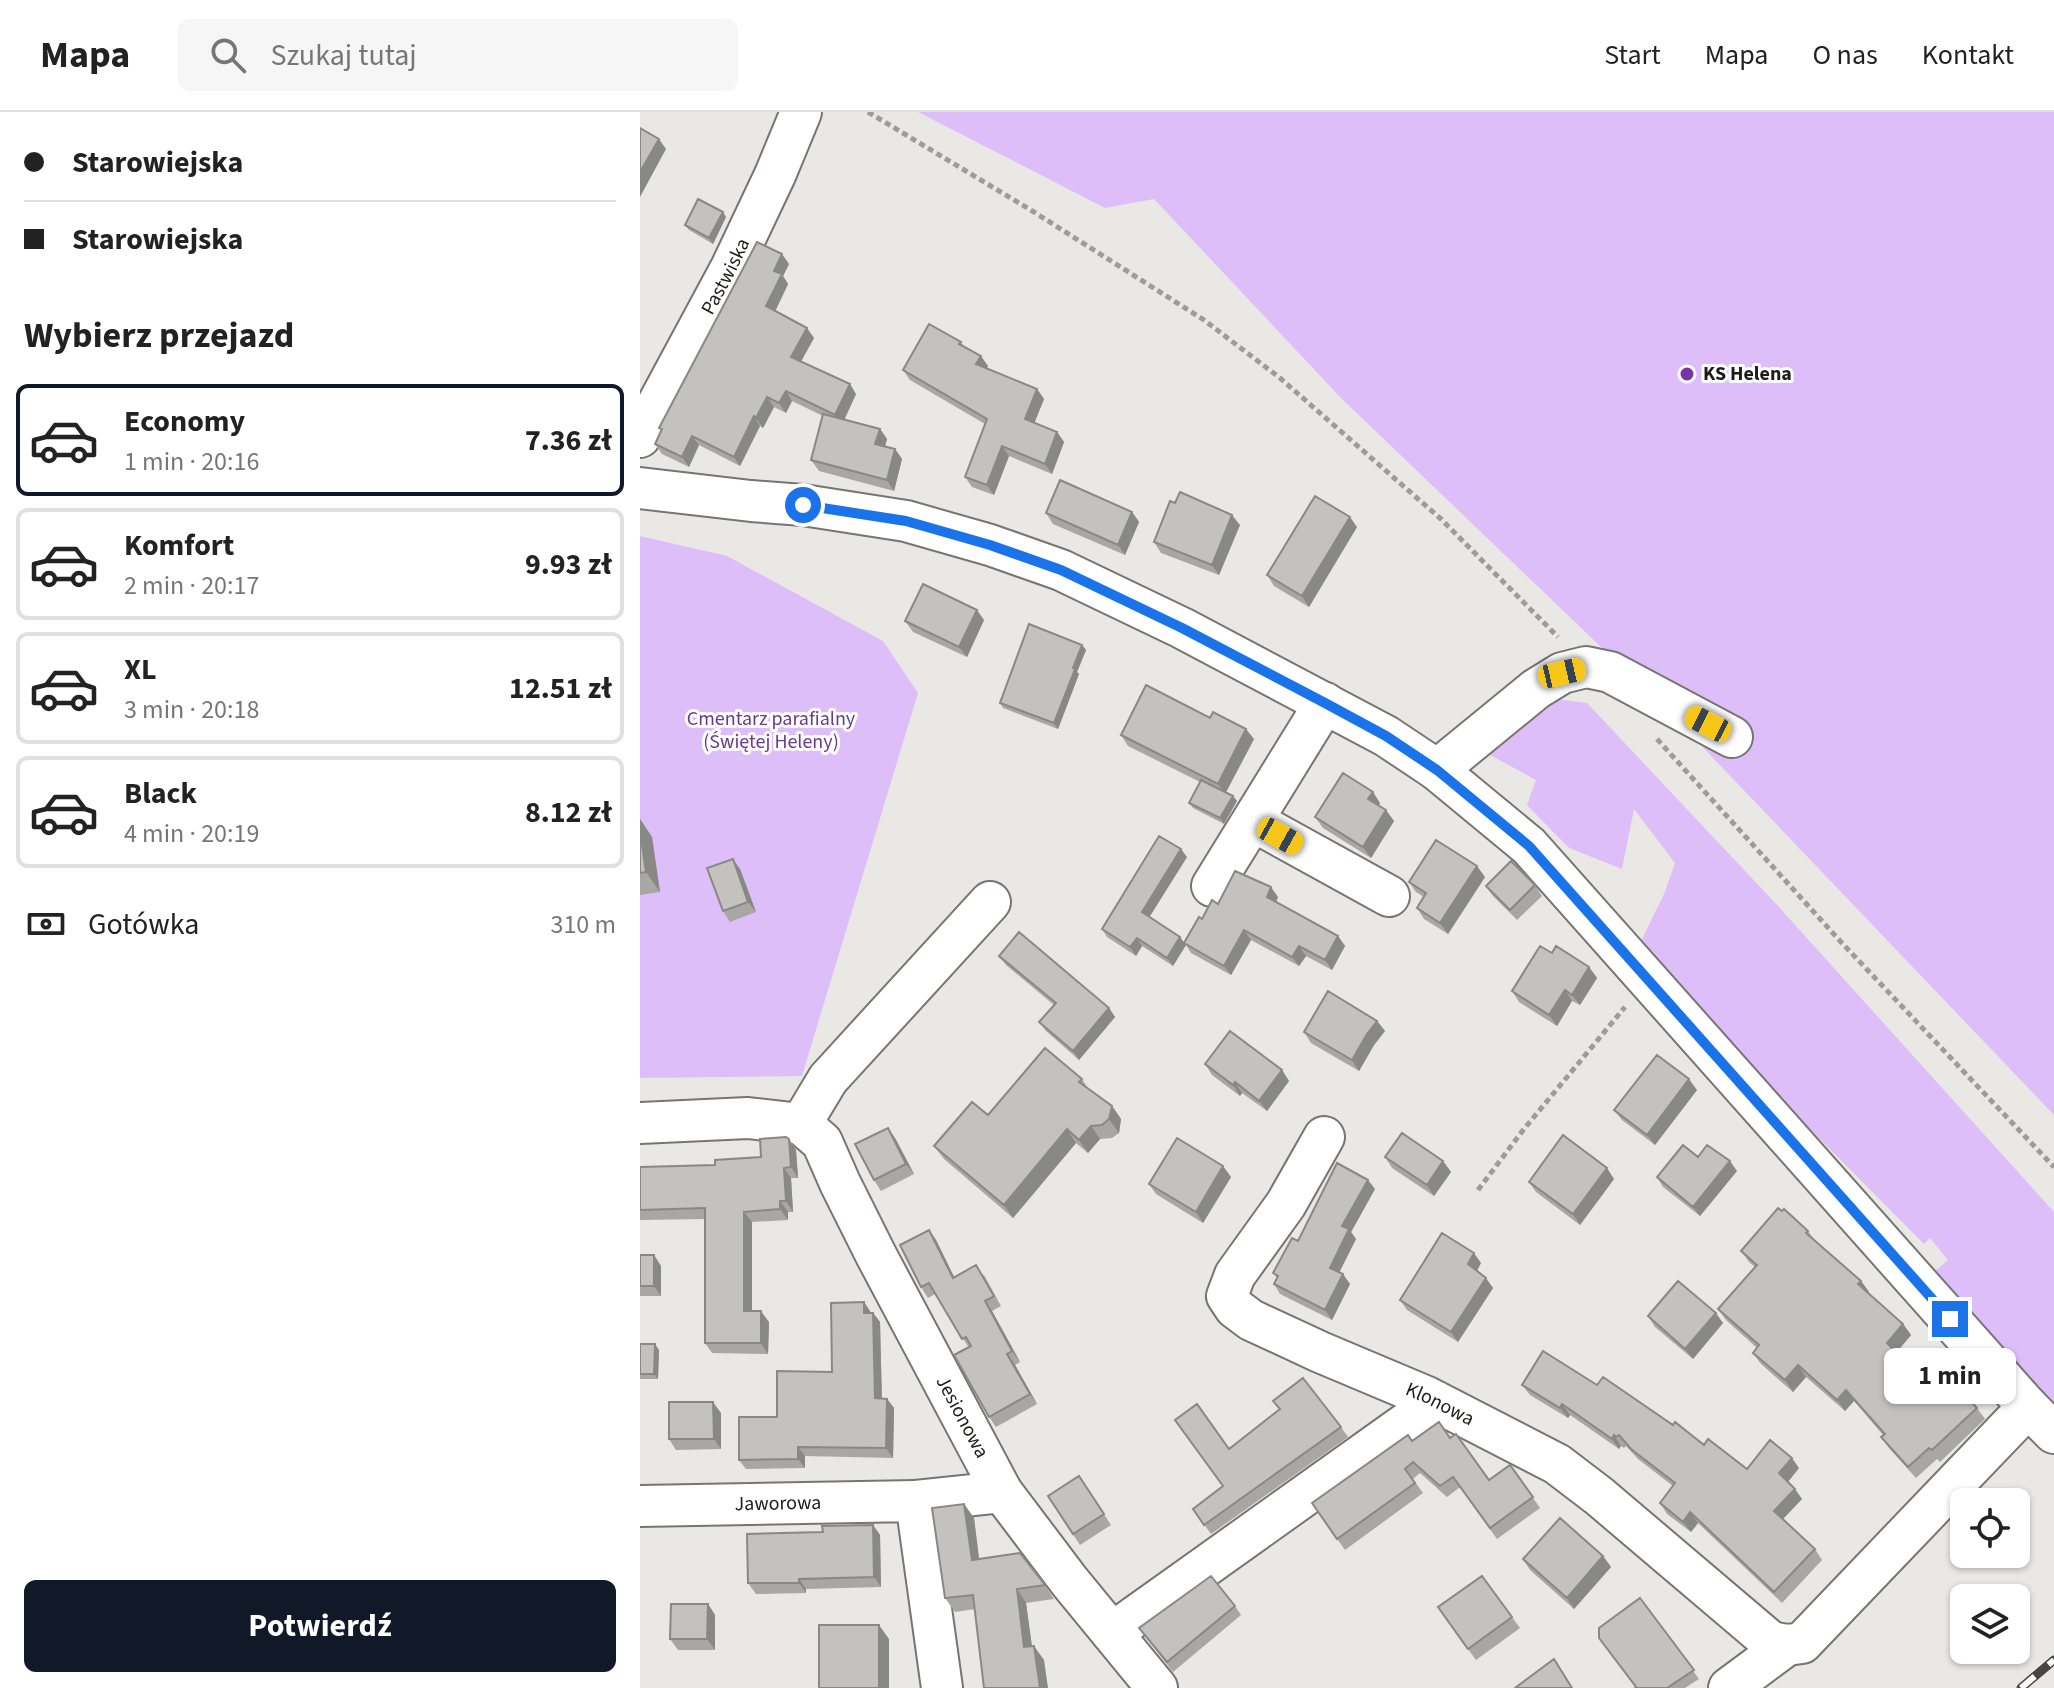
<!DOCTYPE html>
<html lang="pl">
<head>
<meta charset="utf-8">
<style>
  body { margin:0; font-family:"Source Sans 3",sans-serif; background:#f6f6f6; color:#222; height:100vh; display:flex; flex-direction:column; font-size:30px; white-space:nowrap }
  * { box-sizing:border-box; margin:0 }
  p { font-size:26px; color:#767676 }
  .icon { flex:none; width:44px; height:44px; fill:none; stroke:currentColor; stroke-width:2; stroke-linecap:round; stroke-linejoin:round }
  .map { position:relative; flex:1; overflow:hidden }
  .drawer { display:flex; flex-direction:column; background:#fff; width:640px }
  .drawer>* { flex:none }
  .hud { display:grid; align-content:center; height:176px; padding:0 24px; background:#fff }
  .controls { position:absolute; left:1310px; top:1376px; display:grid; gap:16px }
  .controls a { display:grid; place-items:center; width:80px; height:80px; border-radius:12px; background:#fff; box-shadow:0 2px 6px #0004; font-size:40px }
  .end { position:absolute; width:36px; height:36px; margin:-18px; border:10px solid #1a73e8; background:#fff; box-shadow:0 0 0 4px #fff }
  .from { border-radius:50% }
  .bubble { position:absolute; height:56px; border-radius:12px; background:#fff; box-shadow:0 2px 6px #0004; font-size:26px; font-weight:700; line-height:56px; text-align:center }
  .car { position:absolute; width:24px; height:48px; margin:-24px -12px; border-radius:10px; box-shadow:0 0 6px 2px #0007; background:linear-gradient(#f5c518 24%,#345 0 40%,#f5c518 0 76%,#345 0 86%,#f5c518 0) }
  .hud b { display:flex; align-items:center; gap:28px; height:76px; font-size:30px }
  .hud b+b { border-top:2px solid #e0e0e0 }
  .hud i { width:20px; height:20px; background:#222 }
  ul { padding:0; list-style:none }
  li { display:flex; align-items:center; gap:24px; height:112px; margin:0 16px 12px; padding:0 8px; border:4px solid #e0e0e0; border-radius:12px }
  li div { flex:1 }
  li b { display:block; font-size:30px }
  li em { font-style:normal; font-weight:700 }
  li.current { border-color:#111827 }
  li>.icon { width:72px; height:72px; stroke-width:1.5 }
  h2 { padding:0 24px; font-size:36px; line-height:96px }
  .pay { display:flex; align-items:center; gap:20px; height:88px; padding:0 24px; font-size:30px }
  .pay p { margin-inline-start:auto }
  .primary-button { display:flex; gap:16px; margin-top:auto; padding:16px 24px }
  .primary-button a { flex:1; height:92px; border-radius:12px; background:#111827; color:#fff; font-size:32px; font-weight:700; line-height:92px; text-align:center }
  header { display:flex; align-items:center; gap:48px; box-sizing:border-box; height:112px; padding:0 40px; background:#fff; border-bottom:2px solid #e0e0e0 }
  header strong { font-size:38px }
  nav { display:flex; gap:44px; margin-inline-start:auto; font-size:28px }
  .search { width:560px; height:72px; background:#f6f6f6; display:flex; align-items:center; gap:20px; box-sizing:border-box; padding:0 28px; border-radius:12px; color:#767676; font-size:30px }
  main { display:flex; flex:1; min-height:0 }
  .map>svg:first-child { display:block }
</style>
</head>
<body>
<header>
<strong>Mapa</strong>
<div class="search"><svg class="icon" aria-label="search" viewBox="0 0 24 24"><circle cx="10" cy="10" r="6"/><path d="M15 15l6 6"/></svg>Szukaj tutaj</div>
<nav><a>Start</a><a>Mapa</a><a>O nas</a><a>Kontakt</a></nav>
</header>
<main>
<section class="drawer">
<div class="hud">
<b><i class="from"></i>Starowiejska</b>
<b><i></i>Starowiejska</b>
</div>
<h2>Wybierz przejazd</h2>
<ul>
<li class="current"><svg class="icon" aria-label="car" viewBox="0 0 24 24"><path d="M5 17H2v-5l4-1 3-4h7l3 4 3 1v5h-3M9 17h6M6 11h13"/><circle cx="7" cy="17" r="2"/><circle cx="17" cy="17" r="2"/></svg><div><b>Economy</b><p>1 min · 20:16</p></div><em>7.36 zł</em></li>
<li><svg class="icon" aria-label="car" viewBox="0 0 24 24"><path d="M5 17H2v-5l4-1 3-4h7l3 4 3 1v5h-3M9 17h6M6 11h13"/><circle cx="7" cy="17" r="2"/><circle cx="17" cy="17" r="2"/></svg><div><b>Komfort</b><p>2 min · 20:17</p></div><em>9.93 zł</em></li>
<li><svg class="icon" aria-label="car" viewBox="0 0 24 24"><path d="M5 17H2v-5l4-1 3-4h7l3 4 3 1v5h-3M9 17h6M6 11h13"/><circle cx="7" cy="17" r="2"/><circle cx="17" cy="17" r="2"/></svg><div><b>XL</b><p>3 min · 20:18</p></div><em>12.51 zł</em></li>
<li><svg class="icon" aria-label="car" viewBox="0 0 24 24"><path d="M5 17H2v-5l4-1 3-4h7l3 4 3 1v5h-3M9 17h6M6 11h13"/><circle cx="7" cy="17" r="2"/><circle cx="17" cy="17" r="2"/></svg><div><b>Black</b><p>4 min · 20:19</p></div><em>8.12 zł</em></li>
</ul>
<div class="pay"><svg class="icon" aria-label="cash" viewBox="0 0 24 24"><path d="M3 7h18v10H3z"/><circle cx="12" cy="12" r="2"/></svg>Gotówka<p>310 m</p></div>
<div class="primary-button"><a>Potwierdź</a></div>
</section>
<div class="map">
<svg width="1414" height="1576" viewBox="0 0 1414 1576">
  <rect width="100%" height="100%" fill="#eae8e4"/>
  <path fill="#debef9" d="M278,0H1414V1003L1031,602L702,287L514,87L465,96Z
    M0,424L87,444L243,529L278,581L162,964L0,966Z
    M916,587L947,591L1138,794L1414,1100V1291L1407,1286L1295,1159L1308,1148L1290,1126L1284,1132L1157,1004L1001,829L1024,782L1035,751L994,697L982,757L929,736L887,693L896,668L839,637Z"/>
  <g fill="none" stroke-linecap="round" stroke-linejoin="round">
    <defs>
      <g id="minor">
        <path id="s1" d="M0,325L91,156L135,63L161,0"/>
        <path d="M0,376L111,389L163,393L266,409L350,433L421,458L542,516L746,624L797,658L889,734L1388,1295L1414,1321"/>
        <path d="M797,658L896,577L922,561L946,555L970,560L1092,625"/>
        <path d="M613,709L749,784"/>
        <path d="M572,774L685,591"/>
        <path id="s2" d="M0,1011L108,1006L161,1012L182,1030L200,1071L236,1143L362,1380L430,1470L517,1576"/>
        <path d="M161,1012L188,967L350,790"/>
        <path id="s3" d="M684,1025L646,1092L595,1163L587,1184L595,1196L611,1208L680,1240L787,1285L917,1352L959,1384L1131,1530L1147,1533L1162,1531L1388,1295"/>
        <path d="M276,1389L362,1380"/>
        <path id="s4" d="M0,1394L276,1389L302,1576"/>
        <path d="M472,1521L796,1290"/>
        <path d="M1089,1576L1147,1533"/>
      </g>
    </defs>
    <use href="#minor" stroke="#777572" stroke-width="44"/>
    <path stroke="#9e9c99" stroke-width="5" stroke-dasharray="6 4" stroke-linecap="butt" d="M228,0L394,100L564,208L640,266L801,407L918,525
      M1017,627L1201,830L1414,1055
      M838,1078L884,1017L985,895"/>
    <use href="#minor" stroke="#fff" stroke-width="40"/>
    <defs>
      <path id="rail" d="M1381,1576L1414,1548"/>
    </defs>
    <use href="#rail" stroke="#474644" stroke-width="9"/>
    <use href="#rail" stroke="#fff" stroke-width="6" stroke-dasharray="18" stroke-linecap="butt"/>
  </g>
  <path fill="#a8a7a3" d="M86,105L73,132L49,118L45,113Z
    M149,152L143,164L148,172L135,199L174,226L161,249L216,282L204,307L240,317L247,327L245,334L255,337L262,347L254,379L179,359L171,348L183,304L152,289L146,301L134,295L123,316L120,314L100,354L59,333L49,355L22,342L15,332L21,319L19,316Z
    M321,230L324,235L348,254L347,256L397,277L404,287L394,311L417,320L424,330L412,362L369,344L354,383L332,375L325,365L345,312L270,268L263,258Z
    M492,400L499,410L485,443L413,412L406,401Z
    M600,413L579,463L521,441L514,430Z
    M717,415L669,495L634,474L627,463Z
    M344,508L327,545L273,520L265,509Z
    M442,533L446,538L437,560L439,562L418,617L363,596L360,591Z
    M481,623L614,627L586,680L597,689L584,712L553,696L549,691L560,670L488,634Z
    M740,691L739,694L754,709L731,746L683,716L675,705Z
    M0,707L12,725L20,780L0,783Z
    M547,745L509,805L544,831L562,807L578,792L638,785L636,790L698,824L705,834L692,858L666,844L659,854L611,828L591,863L551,841L546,833L533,854L502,834L496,844L467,825L462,817Z
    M100,757L116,800L90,810L83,799Z
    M845,765L808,822L784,807L777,796L784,785L776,780L769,770Z
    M895,773L902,784L877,808L853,784L846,774Z
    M912,841L949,855L957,866L940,893L932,889L917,914L879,890L872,879Z
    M359,844L469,896L475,905L439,948L406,919L399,910L414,893L366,853Z
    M737,909L745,919L734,933L719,959L671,931L664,920Z
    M565,952L642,958L649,969L627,999L602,981L600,984L572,963Z
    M442,967L449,978L472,994L481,1007L479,1021L472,1026L460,1027L448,1041L436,1031L373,1106L304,1047L294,1034L348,1003Z
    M1057,978L1015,1033L982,1008L974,998Z
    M255,1026L274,1062L241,1079L234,1068Z
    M149,1027L156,1038L158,1066H151L153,1100H148V1108L112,1110V1199L129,1210L128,1242L72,1241L65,1231V1107L0,1108V1055L75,1053L121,1045Z
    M745,1045L803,1049L811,1060L794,1084L752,1056Z
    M1058,1045L1097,1059L1060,1104L1023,1075L1017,1065Z
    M591,1065L563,1111L516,1082L509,1072Z
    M974,1067L940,1113L896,1080L889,1070Z
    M735,1077L711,1120L716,1127L699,1160L710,1172L692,1208L640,1182L634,1172L637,1166L633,1161L658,1129Z
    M289,1118L296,1128L314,1165L344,1163L361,1194L352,1199L380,1250L375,1253L397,1292L356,1315L349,1305L329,1236L295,1182L288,1186L281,1175Z
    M1168,1119L1175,1129L1221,1169L1229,1180L1228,1181L1263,1212L1271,1223L1256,1241L1291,1278L1310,1289L1337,1296L1345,1307L1300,1350L1297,1347L1276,1366L1249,1336L1241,1325L1243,1323L1214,1289L1205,1299L1166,1265L1153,1280L1121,1252L1113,1241L1117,1236L1086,1208L1078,1197L1115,1155L1109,1150L1101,1139Z
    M0,1143H14L21,1154V1184H0Z
    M841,1151L837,1159L853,1176L818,1230L767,1198L760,1188Z
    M224,1190L230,1199V1201H233L240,1210L242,1286L247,1287L254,1296L253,1346L165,1344V1356L106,1357L99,1348L137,1305L192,1260Z
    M1008,1204L1083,1211L1053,1247L1015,1215Z
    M0,1232L19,1238L18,1267H0Z
    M882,1273H957L1033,1313L1107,1357L1159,1356L1148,1370L1162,1387L1143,1407L1175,1437L1182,1448L1142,1491L1058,1411L1051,1420L1027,1402L1020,1391L1033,1374L998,1347L986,1334L984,1336L981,1334L979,1337L930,1303L928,1306L890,1283Z
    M81,1301V1337L36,1338L29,1327Z
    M701,1315L708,1325L571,1422L553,1397L583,1374L589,1337Z
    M810,1326L849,1368L870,1353L900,1396L857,1427L820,1375L807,1385L780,1361L773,1367L783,1381L705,1438L672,1391L772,1329Z
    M439,1364L471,1413L440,1433L408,1384Z
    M324,1392L334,1406L339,1447L405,1473L414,1487L386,1491L392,1535L404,1548L335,1497L315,1500L305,1486Z
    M233,1413L240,1423L241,1475L166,1477V1481L116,1482L108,1471L183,1420Z
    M963,1444L971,1455L934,1497L890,1458L883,1447Z
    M842,1464L880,1516L836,1548L798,1495Z
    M1000,1486L1059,1567L1045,1576H995Z
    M68,1492L75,1503V1538H38L30,1527Z
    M595,1494L601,1503L533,1560L499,1516Z"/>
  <path fill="#888885" d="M19,27L26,37L0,85V60Z
    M83,100L86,105L73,132L69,126Z
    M142,142L149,152L143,164L148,172L133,204L126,194L134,159Z
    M167,216L174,226L158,255L151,245Z
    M341,244L348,254L343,262L336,252Z
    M210,272L216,282L202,313L195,303Z
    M397,277L404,287L392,317L385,307Z
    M146,279L152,289L146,301L139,291Z
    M127,285L134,295L123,316L116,306Z
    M114,304L120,314L100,354L94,345Z
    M240,317L247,327L243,342L235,332Z
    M417,320L424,330L412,362L405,352Z
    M52,324L59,333L49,355L42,345Z
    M362,334L369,344L354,383L347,373Z
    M255,337L262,347L254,379L247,368Z
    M492,400L499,410L485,443L478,433Z
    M592,403L600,413L579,463L572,453Z
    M710,405L717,415L669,495L662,484Z
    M337,498L344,508L327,545L319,535Z
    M442,533L446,538L437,560L439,562L418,617L414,611Z
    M606,617L614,627L585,682L578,672Z
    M733,680L740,691L736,698L728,687Z
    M593,684L597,689L584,712L580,706Z
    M746,698L754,709L731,746L723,735Z
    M0,707L12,725L20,780L6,760L0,719Z
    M541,737L547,745L507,809L502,800Z
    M93,747L100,757L116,800L108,790Z
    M837,754L845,765L808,822L800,811Z
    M631,775L638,785L634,795L627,785Z
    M604,818L611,828L591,863L584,854Z
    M698,824L705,834L692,858L685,848Z
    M540,825L546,833L533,854L527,846Z
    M497,826L502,834L496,844L490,835Z
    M659,834L666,844L659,854L652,845Z
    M949,855L957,866L940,893L932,883Z
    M925,878L932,889L917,914L909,903Z
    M469,896L475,905L439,948L433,939Z
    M737,909L745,919L734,933L719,959L712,948L727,922Z
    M642,958L649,969L627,999L619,989Z
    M1049,967L1057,978L1015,1033L1007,1023Z
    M595,970L602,981L600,984L593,973Z
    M472,994L481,1007L479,1021L469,1007Z
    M451,1014L460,1027L448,1041L439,1028Z
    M248,1016L255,1026L274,1062L266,1052Z
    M427,1017L436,1031L373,1106L364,1093Z
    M149,1027L156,1038L158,1066L151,1055Z
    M803,1049L811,1060L794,1084L787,1073Z
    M1090,1049L1097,1059L1060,1104L1053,1095Z
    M583,1054L591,1065L563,1111L556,1100Z
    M144,1056L151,1066L153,1100L146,1089Z
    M967,1056L974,1067L940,1113L933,1102Z
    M728,1068L735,1077L711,1120L716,1127L697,1165L690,1156L702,1114Z
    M140,1089L148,1100V1108L140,1097Z
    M104,1100L112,1110V1209L104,1199Z
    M289,1118L296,1128L320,1177L313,1166Z
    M834,1141L841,1151L835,1162L828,1152Z
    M14,1143L21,1154V1184L14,1174Z
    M703,1162L710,1172L692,1208L685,1198Z
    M846,1166L853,1176L818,1230L811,1220Z
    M1221,1169L1229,1180L1226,1184L1218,1172Z
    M345,1189L352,1199L380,1250L372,1239Z
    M224,1190L230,1199L231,1210L224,1201Z
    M121,1199L129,1210L128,1242L121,1231Z
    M233,1201L240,1210L242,1296L235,1286Z
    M1076,1201L1083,1211L1053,1247L1045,1237Z
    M1263,1212L1271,1223L1255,1242L1247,1231Z
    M15,1232L19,1238L18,1267L14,1262Z
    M367,1242L375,1253L397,1292L390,1282Z
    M1158,1253L1166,1265L1153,1280L1145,1268Z
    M1206,1278L1214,1289L1205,1299L1197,1288Z
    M247,1287L254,1296L253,1346L246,1336Z
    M73,1290L81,1301V1337L74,1327Z
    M922,1292L930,1303L928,1306L920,1296Z
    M974,1323L981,1334L979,1337L972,1327Z
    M158,1335L165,1344V1356L158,1347Z
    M1152,1346L1159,1356L1146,1372L1139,1361Z
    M1155,1377L1162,1387L1141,1409L1134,1399Z
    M324,1392L334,1406L341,1462L332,1448Z
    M1050,1400L1058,1411L1051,1420L1043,1410Z
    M233,1413L240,1423L241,1475L234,1465Z
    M963,1444L971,1455L934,1497L927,1486Z
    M159,1467L166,1477V1481L159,1471Z
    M377,1477L386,1491L394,1549L384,1535Z
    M68,1492L75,1503V1538L67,1527Z
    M239,1513L249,1527V1576H239Z
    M394,1534L404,1548L408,1576H400Z"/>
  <path fill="#c3c2be" stroke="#888885" stroke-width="2" d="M0,16L19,27L0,60Z
    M58,87L83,100L69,126L45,113Z
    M117,130L142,142L134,159L142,162L126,194L167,216L151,245L210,272L195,303L146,279L139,291L127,285L116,306L114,304L94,345L52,324L42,345L15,332L22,317L19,316Z
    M289,212L321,230L319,232L341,244L336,252L397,277L385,307L417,320L405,352L362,334L347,373L325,365L347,307L263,258Z
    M183,302L240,317L235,332L255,337L247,368L171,348Z
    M420,368L492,400L478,433L406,401Z
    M540,380L592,403L572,453L514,430L530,389L535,391Z
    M675,384L710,405L662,484L627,463Z
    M283,472L337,498L319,535L265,509Z
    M389,512L442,533L433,556L435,557L414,611L360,591Z
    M506,573L570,606L573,600L606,617L578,672L481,623Z
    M703,661L733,680L728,687L746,698L723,735L675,705Z
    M561,668L593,684L580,706L549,691Z
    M0,719L6,760L0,761Z
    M519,724L541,737L502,800L540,825L527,846L497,826L490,835L462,817Z
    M796,728L837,754L800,811L777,796L786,781L769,770Z
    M93,747L108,790L83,799L67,756Z
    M871,749L895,773L870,798L846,774Z
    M595,759L631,775L627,785L698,824L685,848L659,834L652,845L604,818L584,854L544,831L559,805L562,807L572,788L578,792Z
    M379,820L469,896L433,939L399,910L416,891L359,844Z
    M900,834L912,841L916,834L949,855L932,883L925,878L909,903L872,879Z
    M688,879L737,909L727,922L712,948L664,920Z
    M590,919L642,958L619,989L595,970L593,973L565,952Z
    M405,936L442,967L439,970L472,994L469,1007L462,1013L451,1014L439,1028L427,1017L364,1093L294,1034L332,990L348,1003Z
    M1017,943L1049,967L1007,1023L974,998Z
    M248,1016L266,1052L234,1068L215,1032Z
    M762,1021L803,1049L787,1073L745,1045Z
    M923,1023L967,1056L933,1102L889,1070Z
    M146,1025L149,1027L151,1055L144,1056L146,1089H140V1097L104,1100V1199H121V1231H65V1096L0,1098V1055L75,1053V1048L121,1045L120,1027Z
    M537,1026L583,1054L556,1100L509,1072Z
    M1043,1033L1058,1045L1067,1033L1090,1049L1053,1095L1017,1065Z
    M697,1051L728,1068L702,1114L709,1117L690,1156L703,1162L685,1198L634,1172L638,1164L633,1161L652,1126L658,1129Z
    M1138,1096L1142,1099L1144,1097L1168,1119L1166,1121L1221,1169L1218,1172L1263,1212L1247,1231L1291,1278L1295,1274L1310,1289L1321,1279L1337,1296L1292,1338L1289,1336L1268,1355L1241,1325L1245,1322L1206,1278L1197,1288L1158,1253L1145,1268L1113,1241L1119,1233L1078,1197L1117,1153L1101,1139Z
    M289,1118L313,1166L336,1153L354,1184L345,1189L372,1239L367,1242L390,1282L349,1305L314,1243L331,1234L326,1225L322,1227L289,1171L281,1175L260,1133Z
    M802,1121L834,1141L828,1152L846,1166L811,1220L760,1188Z
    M0,1143H14V1174H0Z
    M1038,1169L1076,1201L1045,1237L1008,1204Z
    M224,1190V1201H233L235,1286L247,1287L246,1336L158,1335V1347L99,1348V1305H137V1259L192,1260L191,1191Z
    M0,1232H15L14,1262H0Z
    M903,1239L957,1273L963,1265L1033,1313L1035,1310L1064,1333L1068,1327L1107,1357L1130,1328L1152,1346L1139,1361L1155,1377L1134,1399L1175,1437L1134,1480L1050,1400L1043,1410L1020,1391L1035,1371L991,1337L979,1323L976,1325L974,1323L972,1327L922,1292L920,1296L882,1273Z
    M663,1266L701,1315L564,1413L553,1397L583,1374L535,1308L557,1292L589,1337L640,1297L633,1289Z
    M29,1290H73L74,1327H29Z
    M799,1310L810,1326L816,1322L849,1368L870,1353L893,1385L850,1416L813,1365L800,1374L773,1350L765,1357L775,1371L697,1427L672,1391L768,1323L772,1329Z
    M439,1364L464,1402L433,1422L408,1384Z
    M324,1392L332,1448L380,1441L405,1473L377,1477L384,1535L394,1534L400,1576H344L333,1483L305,1486L292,1396Z
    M920,1406L963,1444L927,1486L883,1447Z
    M233,1413L234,1465L159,1467V1471H108L107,1422L183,1420L182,1414Z
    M571,1464L595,1494L527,1550L499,1516Z
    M842,1464L872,1505L828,1537L798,1495Z
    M1000,1486L1054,1558L1027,1576H995L996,1575L959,1526V1516Z
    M31,1492H68L67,1527H30Z
    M179,1513H239V1576H179Z
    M914,1547L932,1576H875Z"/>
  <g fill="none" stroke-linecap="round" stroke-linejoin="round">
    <path stroke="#1a73e8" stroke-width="10" d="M163,393L266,409L350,433L421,458L542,516L685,591L746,624L797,658L889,734L1310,1207"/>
  </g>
  <circle fill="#7933a6" stroke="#fff" stroke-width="3" cx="1047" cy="262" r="8"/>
  <g text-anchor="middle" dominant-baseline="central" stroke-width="6" stroke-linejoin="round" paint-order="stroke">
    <g font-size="20" fill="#1c1c1a" stroke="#fff">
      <text stroke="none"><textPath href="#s1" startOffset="182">Pastwiska</textPath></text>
      <text stroke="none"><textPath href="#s3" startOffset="428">Klonowa</textPath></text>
      <text stroke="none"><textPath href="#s2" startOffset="498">Jesionowa</textPath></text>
      <text stroke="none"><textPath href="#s4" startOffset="138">Jaworowa</textPath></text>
    </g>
    <g font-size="20" font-weight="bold" fill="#1c1c1a" stroke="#fff" text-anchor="start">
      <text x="1063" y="262">KS Helena</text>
    </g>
    <g font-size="20" fill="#6a388d" stroke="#fff">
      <text x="131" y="607">Cmentarz parafialny<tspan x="131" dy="23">(Świętej Heleny)</tspan></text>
    </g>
  </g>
</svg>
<div class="controls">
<a><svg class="icon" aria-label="locate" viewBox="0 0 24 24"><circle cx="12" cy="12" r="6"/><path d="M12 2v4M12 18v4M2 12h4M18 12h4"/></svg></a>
<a><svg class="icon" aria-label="layers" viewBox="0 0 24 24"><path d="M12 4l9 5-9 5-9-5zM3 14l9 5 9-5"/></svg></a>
</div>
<i class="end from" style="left:163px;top:393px"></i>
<i class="end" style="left:1310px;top:1207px"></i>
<div class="bubble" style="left:1244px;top:1236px;width:132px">1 min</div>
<i class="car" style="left:922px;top:561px;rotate:77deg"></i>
<i class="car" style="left:1068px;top:612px;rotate:297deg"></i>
<i class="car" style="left:640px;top:724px;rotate:119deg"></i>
</div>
</main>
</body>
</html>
